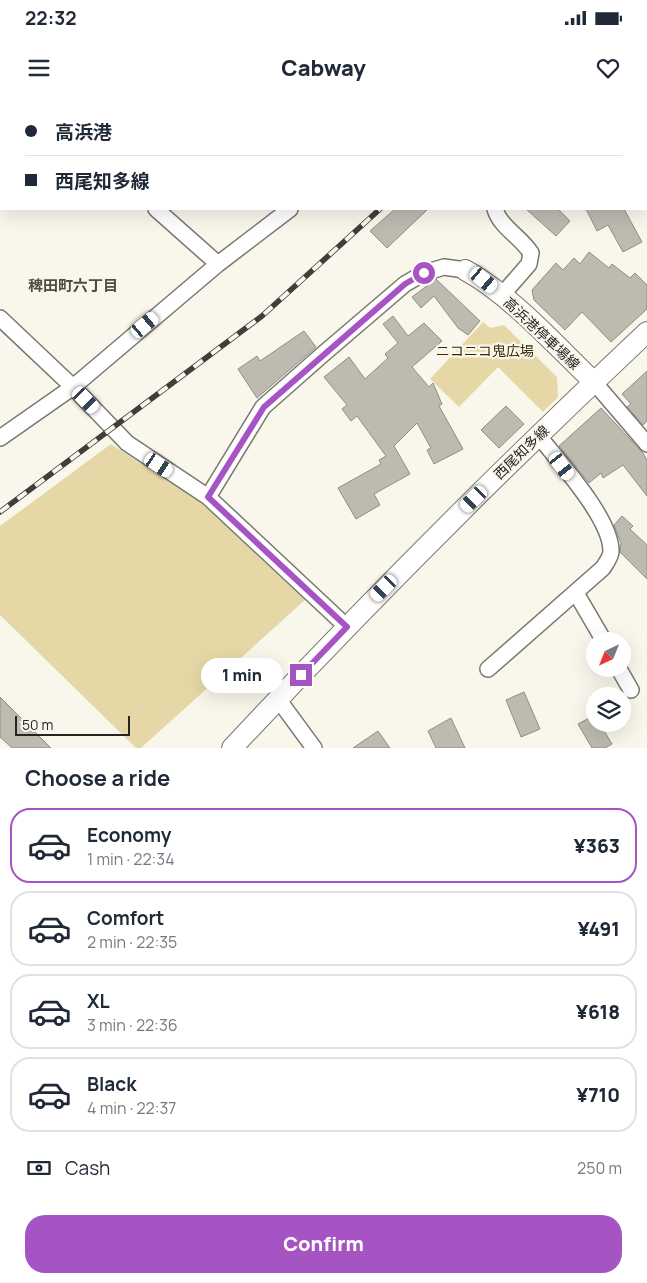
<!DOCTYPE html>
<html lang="en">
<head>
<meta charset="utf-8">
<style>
  body { margin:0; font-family:Manrope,"Noto Sans JP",sans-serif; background:#f6f6f7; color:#1f2937; height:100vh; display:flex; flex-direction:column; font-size:19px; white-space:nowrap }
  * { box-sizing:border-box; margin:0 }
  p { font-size:16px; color:#747a83 }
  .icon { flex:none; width:28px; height:28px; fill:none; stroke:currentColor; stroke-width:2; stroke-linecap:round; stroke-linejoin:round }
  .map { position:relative; height:648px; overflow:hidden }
  .side { display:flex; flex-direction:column; background:#fff; flex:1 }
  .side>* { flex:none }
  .banner { position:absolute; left:0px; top:0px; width:648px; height:110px; box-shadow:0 5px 20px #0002; display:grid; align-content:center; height:110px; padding:0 25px; background:#fff }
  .needle { width:32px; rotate:223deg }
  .tools { position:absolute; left:586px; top:532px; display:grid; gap:10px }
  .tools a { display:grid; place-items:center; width:45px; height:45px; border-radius:50%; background:#fff; box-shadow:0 5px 20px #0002; font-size:25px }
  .scale { position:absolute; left:15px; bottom:12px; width:115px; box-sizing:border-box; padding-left:5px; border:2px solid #262522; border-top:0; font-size:14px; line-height:18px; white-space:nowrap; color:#262522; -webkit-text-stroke:4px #f9f6ec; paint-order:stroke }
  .end { position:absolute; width:22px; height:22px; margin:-11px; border:6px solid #a654c4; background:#fff; box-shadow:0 0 0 2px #fff }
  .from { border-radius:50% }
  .bubble { position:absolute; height:35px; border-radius:18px; background:#fff; box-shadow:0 5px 20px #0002; font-size:16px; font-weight:800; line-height:35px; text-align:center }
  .car { position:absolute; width:15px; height:30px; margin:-15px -8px; border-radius:6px; box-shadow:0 0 4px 1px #0007; background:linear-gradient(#fff 24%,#345 0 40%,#fff 0 76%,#345 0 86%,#fff 0) }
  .banner b { display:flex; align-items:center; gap:18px; height:48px; font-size:19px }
  .banner b+b { border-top:1px solid #e0e1e3 }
  .banner i { width:12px; height:12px; background:#1f2937 }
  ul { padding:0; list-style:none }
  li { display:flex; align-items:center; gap:15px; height:75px; margin:0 10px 8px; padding:0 15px; border:2px solid #e0e1e3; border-radius:20px }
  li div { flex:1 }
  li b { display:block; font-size:19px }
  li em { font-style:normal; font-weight:800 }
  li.selected { border-color:#a654c4 }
  li>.icon { width:45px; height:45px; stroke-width:1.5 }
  h2 { padding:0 25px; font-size:22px; line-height:60px }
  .pay { display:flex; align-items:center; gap:12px; height:55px; padding:0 25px; font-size:19px }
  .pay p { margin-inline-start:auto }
  .action { display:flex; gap:10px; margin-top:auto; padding:10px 25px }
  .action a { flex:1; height:58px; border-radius:20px; background:#a654c4; color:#fff; font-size:20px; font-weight:800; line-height:58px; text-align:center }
  .status { display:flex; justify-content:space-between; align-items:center; height:35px; padding:0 25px; background:#fff; direction:ltr }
  .status svg { height:14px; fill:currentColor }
  header { display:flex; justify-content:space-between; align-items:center; height:65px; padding:0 25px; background:#fff; font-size:22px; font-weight:800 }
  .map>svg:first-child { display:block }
</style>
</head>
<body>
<div class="status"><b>22:32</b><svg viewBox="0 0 49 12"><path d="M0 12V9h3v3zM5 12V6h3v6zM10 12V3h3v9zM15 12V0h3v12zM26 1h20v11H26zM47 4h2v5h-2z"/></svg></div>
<header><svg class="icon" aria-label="menu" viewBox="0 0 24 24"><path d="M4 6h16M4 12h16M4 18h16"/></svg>Cabway<svg class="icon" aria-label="heart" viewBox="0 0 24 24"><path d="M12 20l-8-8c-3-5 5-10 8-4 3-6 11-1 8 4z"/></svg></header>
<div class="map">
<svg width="647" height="648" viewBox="0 0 647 648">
  <rect width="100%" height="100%" fill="#f9f6ec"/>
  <path fill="#e6d8a6" d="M483,222L490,228L504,225L557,277L558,297L543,312L498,267L459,307L430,279Z
    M111,344L198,400L305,500L141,648H136L0,515V426Z"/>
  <path fill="#bdbab0" stroke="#918e85" d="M395,109H428L387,148L370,131Z
    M526,109H558L570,121L556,136Z
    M586,109H624L642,142L623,152L608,125L597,131Z
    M589,152L609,168L612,164L630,178L635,173L647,185V209L611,242L582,212L565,230L534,200L532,190L556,163L563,170L574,158L580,164Z
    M436,179L480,221L468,235L458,228L434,196L421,208L412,197Z
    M393,216L408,236L424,223L442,241L412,267L429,287L433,283L442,304L439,306L463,349L434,364L427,350L431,348L417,323L394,346L410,374L374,394L380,405L356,419L338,388L381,364L379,360L386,356L357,316L351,321L342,309L347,305L324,277L349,257L365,279L388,258L385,254L398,243L383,224Z
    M304,231L316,247L257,298L238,269L257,256L260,261Z
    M647,271V321L643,325L627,307L631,304L622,294Z
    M506,306L524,324L499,348L481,330Z
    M601,308L643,353L647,360V396L623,365L603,378L601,373L589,383L559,346Z
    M622,416L633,426L630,429L647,445V479L620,452L621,443L614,425Z
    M524,592L540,629L521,637L506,600Z
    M0,597L51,648H12L0,637Z
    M595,615V624H600L612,644L605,648H592L578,624Z
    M451,618L465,648H436L428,631Z
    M378,631L390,648H353Z"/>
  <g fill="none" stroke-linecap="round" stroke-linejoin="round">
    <defs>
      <path id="minor" d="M171,0L173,1
        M371,0V1
        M609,0V1
        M81,1L82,0
        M437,1L439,0
        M584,1L585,0
        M646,69L647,70
        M0,85L1,84
        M156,109L218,164
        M495,109C500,127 521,137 531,153L529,164L502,195
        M0,218L73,287L127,343L208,397L347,527
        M594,282L647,344
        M0,338L73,287L218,164L290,109
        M208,397L263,307L322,255L405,184L424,173L444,167L465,170
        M576,493L604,541
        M488,569L603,468C606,463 611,457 611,451C611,418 559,362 538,335
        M619,569L631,590
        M278,599L314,648"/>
      <path id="major" d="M465,170C511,195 555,245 594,282
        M232,648C366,505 504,366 647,232"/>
    </defs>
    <use href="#minor" stroke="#7a776e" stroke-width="18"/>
    <use href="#major" stroke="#7a776e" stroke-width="22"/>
    <use href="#minor" stroke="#fff" stroke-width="15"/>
    <use href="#major" stroke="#fff" stroke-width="20"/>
    <defs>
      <path id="rail" d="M497,1L498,0
        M0,412L262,216L380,109"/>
    </defs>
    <use href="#rail" stroke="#3f3e3a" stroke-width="5.5"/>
    <use href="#rail" stroke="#f9f6ec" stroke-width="4" stroke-dasharray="11" stroke-linecap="butt"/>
  </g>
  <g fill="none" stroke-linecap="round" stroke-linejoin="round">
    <path stroke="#a654c4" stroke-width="6" d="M301,575L347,527L208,397L264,307L405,184L424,173"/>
  </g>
  <g text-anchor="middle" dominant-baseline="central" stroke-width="4.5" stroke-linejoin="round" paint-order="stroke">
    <g font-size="14" fill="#262522" stroke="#f9f6ec">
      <text transform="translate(542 233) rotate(43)">高浜港停車場線</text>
      <text transform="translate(521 352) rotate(-44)">西尾知多線</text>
    </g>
    <g font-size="14" fill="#352b04" stroke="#f9f6ec">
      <text x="485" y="250">ニコニコ鬼広場</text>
    </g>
    <g font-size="15" font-weight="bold" fill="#4e4c43" stroke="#f9f6ec">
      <text x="73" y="185">稗田町六丁目</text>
    </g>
  </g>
</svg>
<div class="tools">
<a><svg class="needle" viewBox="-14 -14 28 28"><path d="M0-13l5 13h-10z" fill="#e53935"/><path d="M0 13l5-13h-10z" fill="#747a83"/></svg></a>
<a><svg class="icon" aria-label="layers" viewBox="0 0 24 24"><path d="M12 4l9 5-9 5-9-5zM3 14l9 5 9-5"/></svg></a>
</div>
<div class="scale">50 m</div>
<i class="end from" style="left:424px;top:173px"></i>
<i class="end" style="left:301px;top:575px"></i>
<div class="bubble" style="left:201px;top:558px;width:82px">1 min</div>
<i class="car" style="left:484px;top:180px;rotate:130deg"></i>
<i class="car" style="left:145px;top:225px;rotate:50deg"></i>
<i class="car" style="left:86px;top:300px;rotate:136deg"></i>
<i class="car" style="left:159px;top:365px;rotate:124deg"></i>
<i class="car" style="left:562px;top:366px;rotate:143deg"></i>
<i class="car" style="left:474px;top:399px;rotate:225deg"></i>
<i class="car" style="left:384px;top:488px;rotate:224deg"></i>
<div class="banner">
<b><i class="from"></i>高浜港</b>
<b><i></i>西尾知多線</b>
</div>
</div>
<section class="side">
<h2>Choose a ride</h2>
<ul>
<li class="selected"><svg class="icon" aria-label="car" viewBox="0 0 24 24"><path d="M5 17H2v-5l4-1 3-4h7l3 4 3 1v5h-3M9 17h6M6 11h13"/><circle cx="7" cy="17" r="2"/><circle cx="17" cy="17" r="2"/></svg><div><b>Economy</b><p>1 min · 22:34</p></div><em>¥363</em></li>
<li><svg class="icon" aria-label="car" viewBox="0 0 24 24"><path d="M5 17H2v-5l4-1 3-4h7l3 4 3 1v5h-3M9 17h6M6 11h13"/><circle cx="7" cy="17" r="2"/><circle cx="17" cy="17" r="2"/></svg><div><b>Comfort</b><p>2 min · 22:35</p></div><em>¥491</em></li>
<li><svg class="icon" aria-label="car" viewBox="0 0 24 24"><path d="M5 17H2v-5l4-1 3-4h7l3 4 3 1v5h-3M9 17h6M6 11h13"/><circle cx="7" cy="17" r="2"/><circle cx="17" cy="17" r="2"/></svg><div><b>XL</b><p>3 min · 22:36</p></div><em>¥618</em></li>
<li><svg class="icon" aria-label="car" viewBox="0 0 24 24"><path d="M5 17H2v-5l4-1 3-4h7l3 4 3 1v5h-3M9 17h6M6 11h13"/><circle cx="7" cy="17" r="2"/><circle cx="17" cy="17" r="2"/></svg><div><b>Black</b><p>4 min · 22:37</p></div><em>¥710</em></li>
</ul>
<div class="pay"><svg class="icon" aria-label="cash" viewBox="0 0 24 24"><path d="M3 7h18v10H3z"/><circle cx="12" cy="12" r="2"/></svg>Cash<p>250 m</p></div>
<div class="action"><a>Confirm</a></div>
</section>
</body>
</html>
